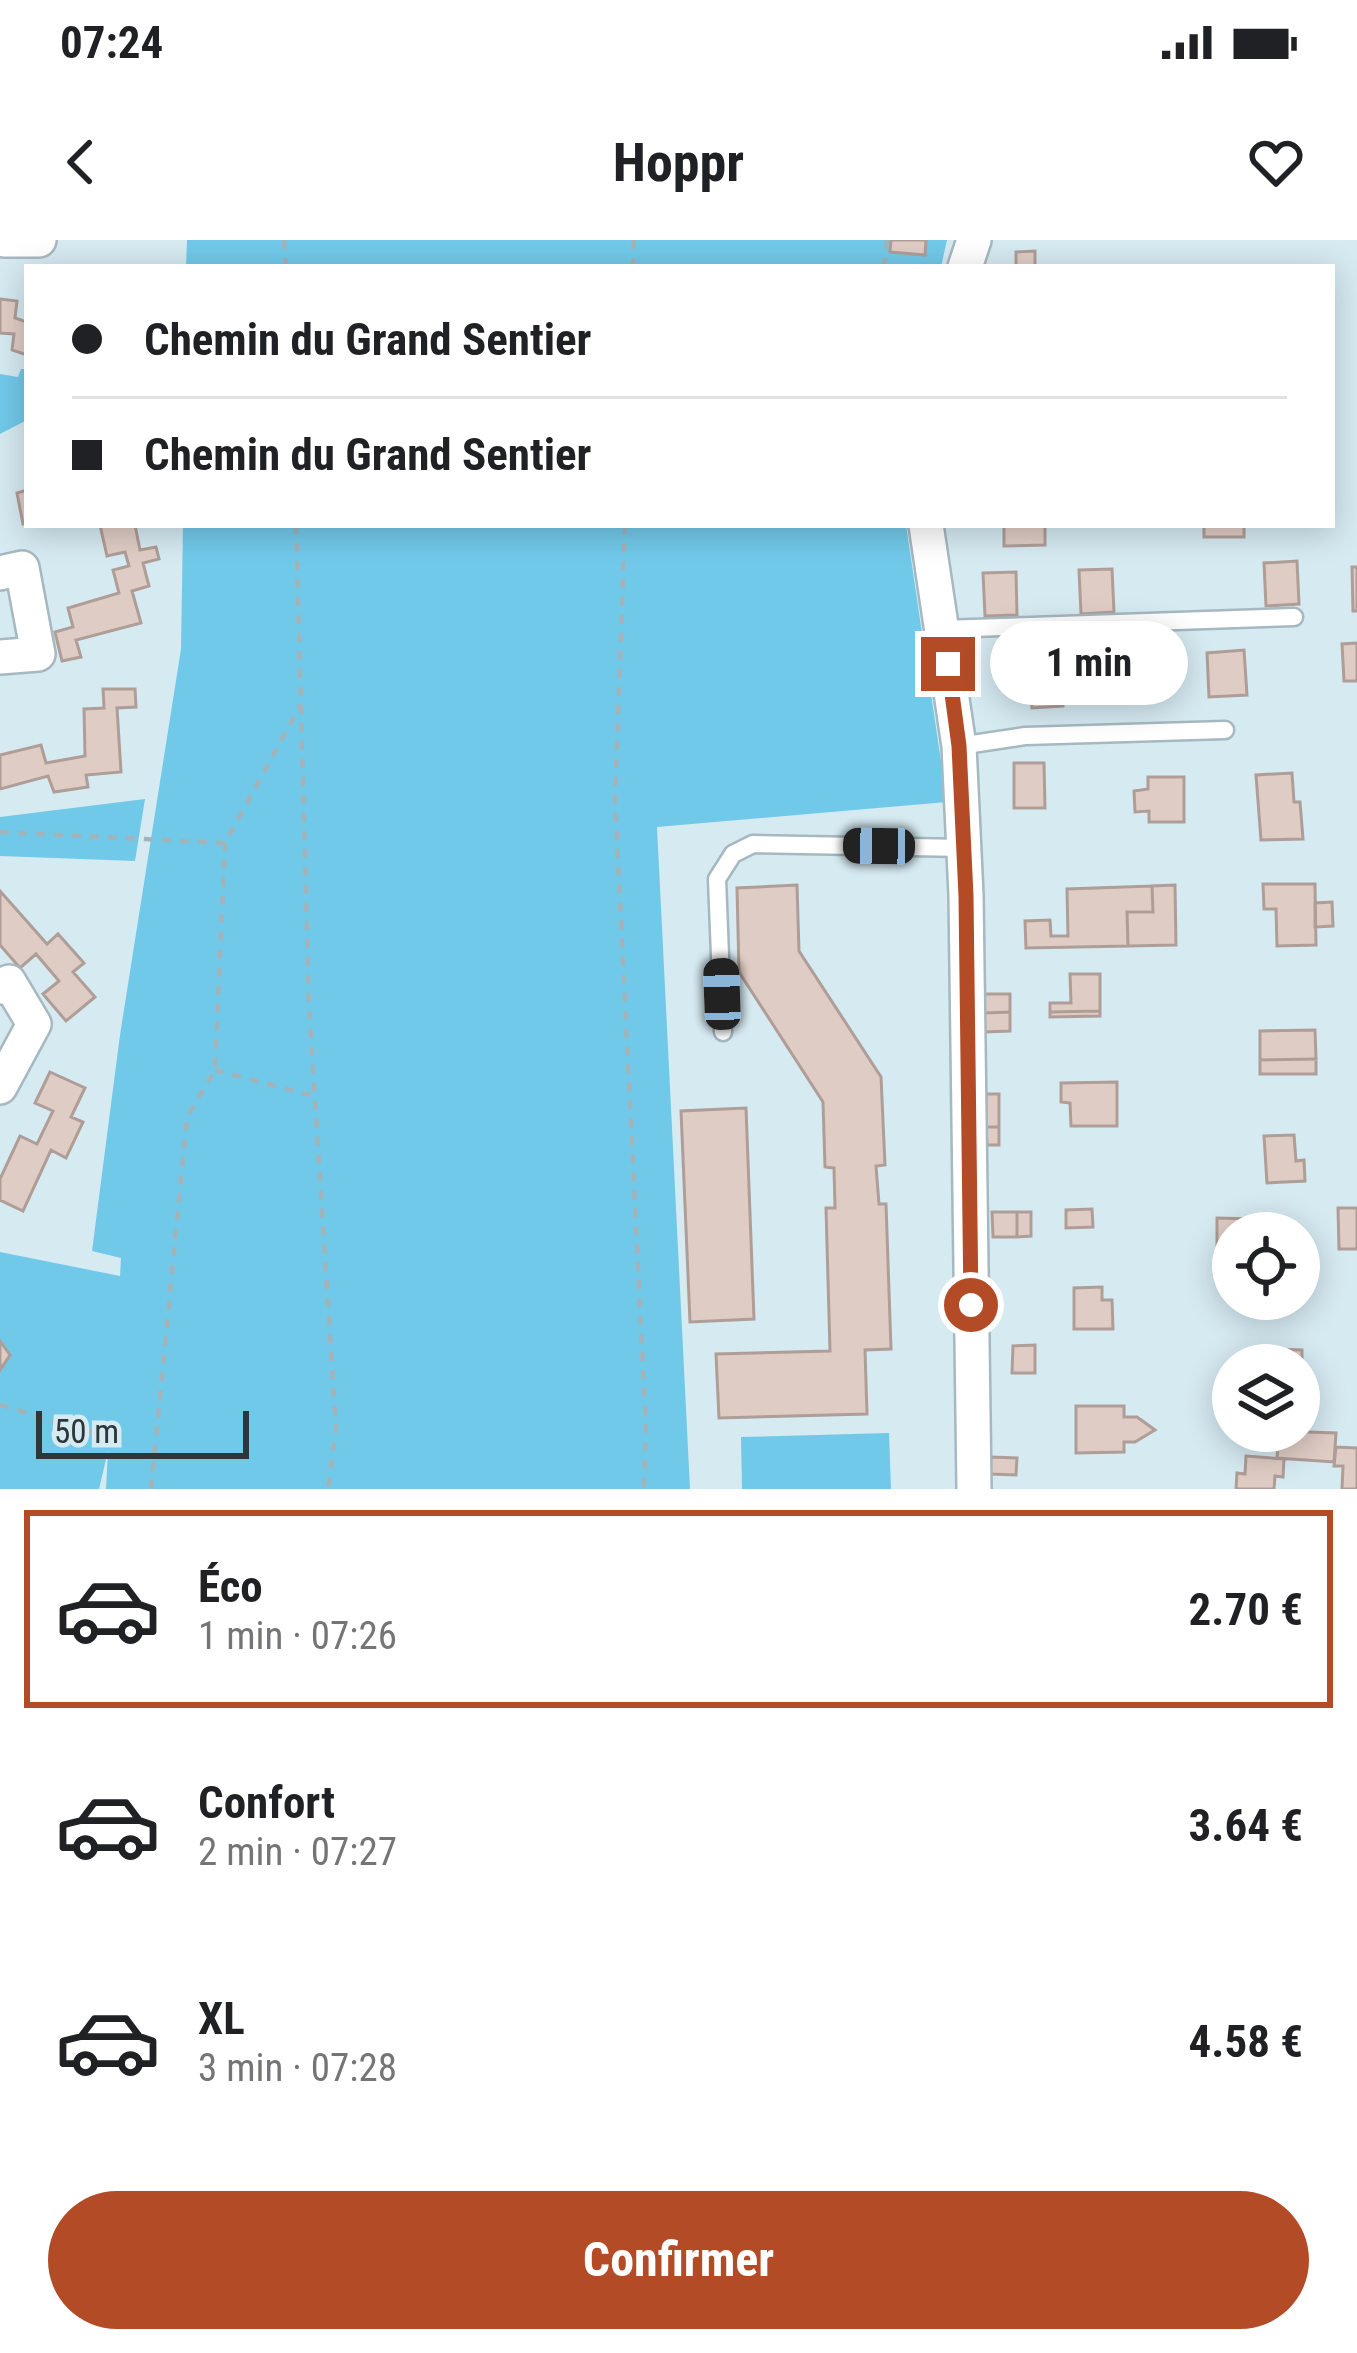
<!DOCTYPE html>
<html lang="fr">
<head>
<meta charset="utf-8">
<style>
  body { margin:0; font-family:"Roboto Condensed",sans-serif; background:#f2f2f2; color:#202124; height:100vh; display:flex; flex-direction:column; font-size:45px; white-space:nowrap }
  * { box-sizing:border-box; margin:0 }
  p { font-size:39px; color:#757577 }
  .icon { flex:none; width:66px; height:66px; fill:none; stroke:currentColor; stroke-width:2; stroke-linecap:round; stroke-linejoin:round }
  .map { position:relative; height:1249px; overflow:hidden }
  .drawer { display:flex; flex-direction:column; background:#fff; flex:1 }
  .drawer>* { flex:none }
  .guide { position:absolute; left:24px; top:24px; width:1311px; height:264px; border-radius:0px; box-shadow:0 6px 30px #0003; display:grid; align-content:center; height:264px; padding:0 48px; background:#fff }
  .controls { position:absolute; left:1212px; top:972px; display:grid; gap:24px }
  .controls a { display:grid; place-items:center; width:108px; height:108px; border-radius:50%; background:#fff; box-shadow:0 6px 30px #0003; font-size:60px }
  .scale { position:absolute; left:36px; bottom:30px; width:213px; box-sizing:border-box; padding-left:12px; border:6px solid #2e3639; border-top:0; font-size:33px; line-height:42px; white-space:nowrap; color:#2e3639; -webkit-text-stroke:9px #d6eaf2; paint-order:stroke }
  .end { position:absolute; width:54px; height:54px; margin:-27px; border:15px solid #b34b26; background:#fff; box-shadow:0 0 0 6px #fff }
  .from { border-radius:50% }
  .bubble { position:absolute; height:84px; border-radius:42px; background:#fff; box-shadow:0 6px 30px #0003; font-size:39px; font-weight:700; line-height:84px; text-align:center }
  .car { position:absolute; width:36px; height:72px; margin:-36px -18px; border-radius:15px; box-shadow:0 0 9px 3px #0007; background:linear-gradient(#222 24%,#8ab4d8 0 40%,#222 0 76%,#8ab4d8 0 86%,#222 0) }
  .guide b { display:flex; align-items:center; gap:42px; height:114px; font-size:45px }
  .guide b+b { border-top:3px solid #e0e0e0 }
  .guide i { width:30px; height:30px; background:#202124 }
  ul { padding:21px 0 0; list-style:none }
  li { display:flex; align-items:center; gap:36px; height:198px; margin:0 24px 18px; padding:0 24px; border:6px solid transparent; border-radius:0px }
  li div { flex:1 }
  li b { display:block; font-size:45px }
  li em { font-style:normal; font-weight:700 }
  li.active { border-color:#b34b26 }
  li>.icon { width:108px; height:108px; stroke-width:1.5 }
  .cta { display:flex; gap:24px; margin-top:auto; padding:24px 48px }
  .cta a { flex:1; height:138px; border-radius:72px; background:#b34b26; color:#fff; font-size:48px; font-weight:700; line-height:138px; text-align:center }
  .status { display:flex; justify-content:space-between; align-items:center; height:84px; padding:0 60px; background:#fff; direction:ltr }
  .status svg { height:33px; fill:currentColor }
  header { display:flex; justify-content:space-between; align-items:center; height:156px; padding:0 48px; background:#fff; font-size:54px; font-weight:700 }
  .map>svg:first-child { display:block }
</style>
</head>
<body>
<div class="status"><b>07:24</b><svg viewBox="0 0 49 12"><path d="M0 12V9h3v3zM5 12V6h3v6zM10 12V3h3v9zM15 12V0h3v12zM26 1h20v11H26zM47 4h2v5h-2z"/></svg></div>
<header><svg class="icon" aria-label="back" viewBox="0 0 24 24"><path d="M15 5l-7 7 7 7"/></svg>Hoppr<svg class="icon" aria-label="heart" viewBox="0 0 24 24"><path d="M12 20l-8-8c-3-5 5-10 8-4 3-6 11-1 8 4z"/></svg></header>
<div class="map">
<svg width="1357" height="1249" viewBox="0 0 1357 1249">
  <rect width="100%" height="100%" fill="#d6eaf2"/>
  <path fill="#71c9e9" d="M187,0H947L941,27H186Z
    M21,129H27V180L0,194V134L18,137Z
    M183,285H906L947,562L657,587L690,1249H106L108,1211L99,1249H0V1012L120,1036L121,1018L92,1011L120,795L181,409Z
    M145,559L135,621L0,616V577Z
    M889,1193L891,1249H742L741,1197Z"/>
  <path fill="#dfccc5" stroke="#af9d97" stroke-width="3" d="M891,0H926L925,15L890,12Z
    M1035,11V27H1016V12Z
    M0,59L17,61L15,78L27,82V115L12,110L14,94L0,93Z
    M27,250V283L23,284L17,253Z
    M100,285H135L140,310L156,307L159,319L143,323L149,346L132,351L141,383L76,400L81,417L62,421L55,392L73,387L68,368L119,353L113,330L129,326L125,312L107,316Z
    M1004,285H1045V305L1004,306Z
    M1204,285H1244V297H1204Z
    M1297,321L1299,364L1266,366L1264,323Z
    M1352,327H1357V371H1353Z
    M1112,329L1114,372L1081,374L1079,330Z
    M1016,332L1017,375L985,376L983,333Z
    M1357,403V441H1344L1342,404Z
    M1244,410L1247,455L1209,457L1207,413Z
    M1030,417V422L1064,419L1063,466L1032,468L1030,444L1013,445L1011,418Z
    M103,449H135L136,467L117,468L121,532L86,535L88,547L54,552L48,536L0,549V515L41,505L46,523L85,516L84,469L104,468Z
    M1014,523H1044L1045,568H1014Z
    M1292,533L1294,562H1300L1303,599L1261,600L1256,535Z
    M1148,537H1184V582H1149V571L1135,572L1134,551L1148,549Z
    M1263,644H1315L1316,705L1277,706L1276,669H1264Z
    M797,645L799,711L881,837L885,925L876,926L879,964H886L891,1109L865,1110L867,1174L719,1178L716,1114L830,1111L826,968H835L834,928L825,927L823,862L739,732L737,648Z
    M1175,645L1176,705L1128,706L1127,672H1153L1152,646Z
    M1152,646L1153,672H1127L1128,706L1026,708L1025,681L1050,680L1051,696H1068L1067,649Z
    M0,651L47,704L58,694L84,723L73,732L95,757L66,781L43,754L59,741L36,714L20,728L0,705Z
    M1332,662L1333,686L1315,687V663Z
    M1070,734H1100V771L1050,772V763H1071Z
    M983,754H1010V772L984,773Z
    M1100,771V776L1050,777V772Z
    M1010,772V791L984,792V773Z
    M1315,790L1316,819L1260,820V791Z
    M1316,819V834H1260V820Z
    M50,832L85,848L71,877L83,882L66,918L51,910L23,971L0,960V939L20,896L37,904L53,871L35,863Z
    M1117,842V886H1071L1070,863L1061,862V843Z
    M986,854H999V887H986Z
    M746,868L754,1079L690,1082L681,871Z
    M986,887H999V905H987Z
    M1294,895L1296,921L1304,920L1305,941L1267,943L1264,896Z
    M1338,968H1357V1009H1339Z
    M1092,969L1093,987L1066,988V970Z
    M992,972H1017V997H993Z
    M1017,972H1031V996L1017,997Z
    M1217,978L1254,979V993H1233V1020H1217Z
    M1102,1047V1060H1112L1113,1089H1074V1048Z
    M0,1101L10,1115L0,1130Z
    M1035,1105V1133H1012L1013,1106Z
    M1266,1109L1302,1110V1125H1266Z
    M1076,1166H1124V1177H1137L1155,1190L1135,1202H1124V1212L1076,1213Z
    M1279,1191L1336,1193L1334,1222L1277,1218Z
    M1336,1207L1357,1208V1249H1342L1343,1226H1334Z
    M1246,1216L1284,1219L1283,1237L1275,1236L1274,1249H1236L1237,1233L1245,1234Z
    M991,1217L1017,1218L1016,1235L990,1234Z"/>
  <g fill="none" stroke-linecap="round" stroke-linejoin="round">
    <defs>
      <path id="service" d="M941,389L1294,377
        M959,506L1025,496L1225,490
        M723,792L717,639L733,614L753,604L964,608"/>
      <path id="minor" d="M4,0H39
        M965,27L974,0
        M926,285L959,506L966,655L974,1249
        M0,333L22,328L38,414L0,417
        M0,747L9,742L34,784L0,847"/>
    </defs>
    <use href="#service" stroke="#a6b8c0" stroke-width="21"/>
    <use href="#minor" stroke="#a6b8c0" stroke-width="38"/>
    <path stroke="#a3b3ba" stroke-width="4.5" stroke-dasharray="9 9" stroke-linecap="butt" d="M284,0L286,27
      M633,27L634,0
      M884,27L887,0
      M296,285L309,766L336,1189L328,1249
      M625,285L615,559L646,1190L644,1249
      M0,592L225,603L301,464
      M215,830L314,856
      M0,1165L100,1194
      M151,1249L187,877L215,830L225,603"/>
    <use href="#service" stroke="#fff" stroke-width="16"/>
    <use href="#minor" stroke="#fff" stroke-width="33"/>
  </g>
  <g fill="none" stroke-linecap="round" stroke-linejoin="round">
    <path stroke="#b34b26" stroke-width="15" d="M948,424L959,506L966,656L971,1065"/>
  </g>
</svg>
<div class="controls">
<a><svg class="icon" aria-label="locate" viewBox="0 0 24 24"><circle cx="12" cy="12" r="6"/><path d="M12 2v4M12 18v4M2 12h4M18 12h4"/></svg></a>
<a><svg class="icon" aria-label="layers" viewBox="0 0 24 24"><path d="M12 4l9 5-9 5-9-5zM3 14l9 5 9-5"/></svg></a>
</div>
<div class="scale">50 m</div>
<i class="end from" style="left:971px;top:1065px"></i>
<i class="end" style="left:948px;top:424px"></i>
<div class="bubble" style="left:990px;top:381px;width:198px">1 min</div>
<i class="car" style="left:879px;top:606px;rotate:271deg"></i>
<i class="car" style="left:722px;top:754px;rotate:358deg"></i>
<div class="guide">
<b><i class="from"></i>Chemin du Grand Sentier</b>
<b><i></i>Chemin du Grand Sentier</b>
</div>
</div>
<section class="drawer">
<ul>
<li class="active"><svg class="icon" aria-label="car" viewBox="0 0 24 24"><path d="M5 17H2v-5l4-1 3-4h7l3 4 3 1v5h-3M9 17h6M6 11h13"/><circle cx="7" cy="17" r="2"/><circle cx="17" cy="17" r="2"/></svg><div><b>Éco</b><p>1 min · 07:26</p></div><em>2.70 €</em></li>
<li><svg class="icon" aria-label="car" viewBox="0 0 24 24"><path d="M5 17H2v-5l4-1 3-4h7l3 4 3 1v5h-3M9 17h6M6 11h13"/><circle cx="7" cy="17" r="2"/><circle cx="17" cy="17" r="2"/></svg><div><b>Confort</b><p>2 min · 07:27</p></div><em>3.64 €</em></li>
<li><svg class="icon" aria-label="car" viewBox="0 0 24 24"><path d="M5 17H2v-5l4-1 3-4h7l3 4 3 1v5h-3M9 17h6M6 11h13"/><circle cx="7" cy="17" r="2"/><circle cx="17" cy="17" r="2"/></svg><div><b>XL</b><p>3 min · 07:28</p></div><em>4.58 €</em></li>
</ul>
<div class="cta"><a>Confirmer</a></div>
</section>
</body>
</html>
